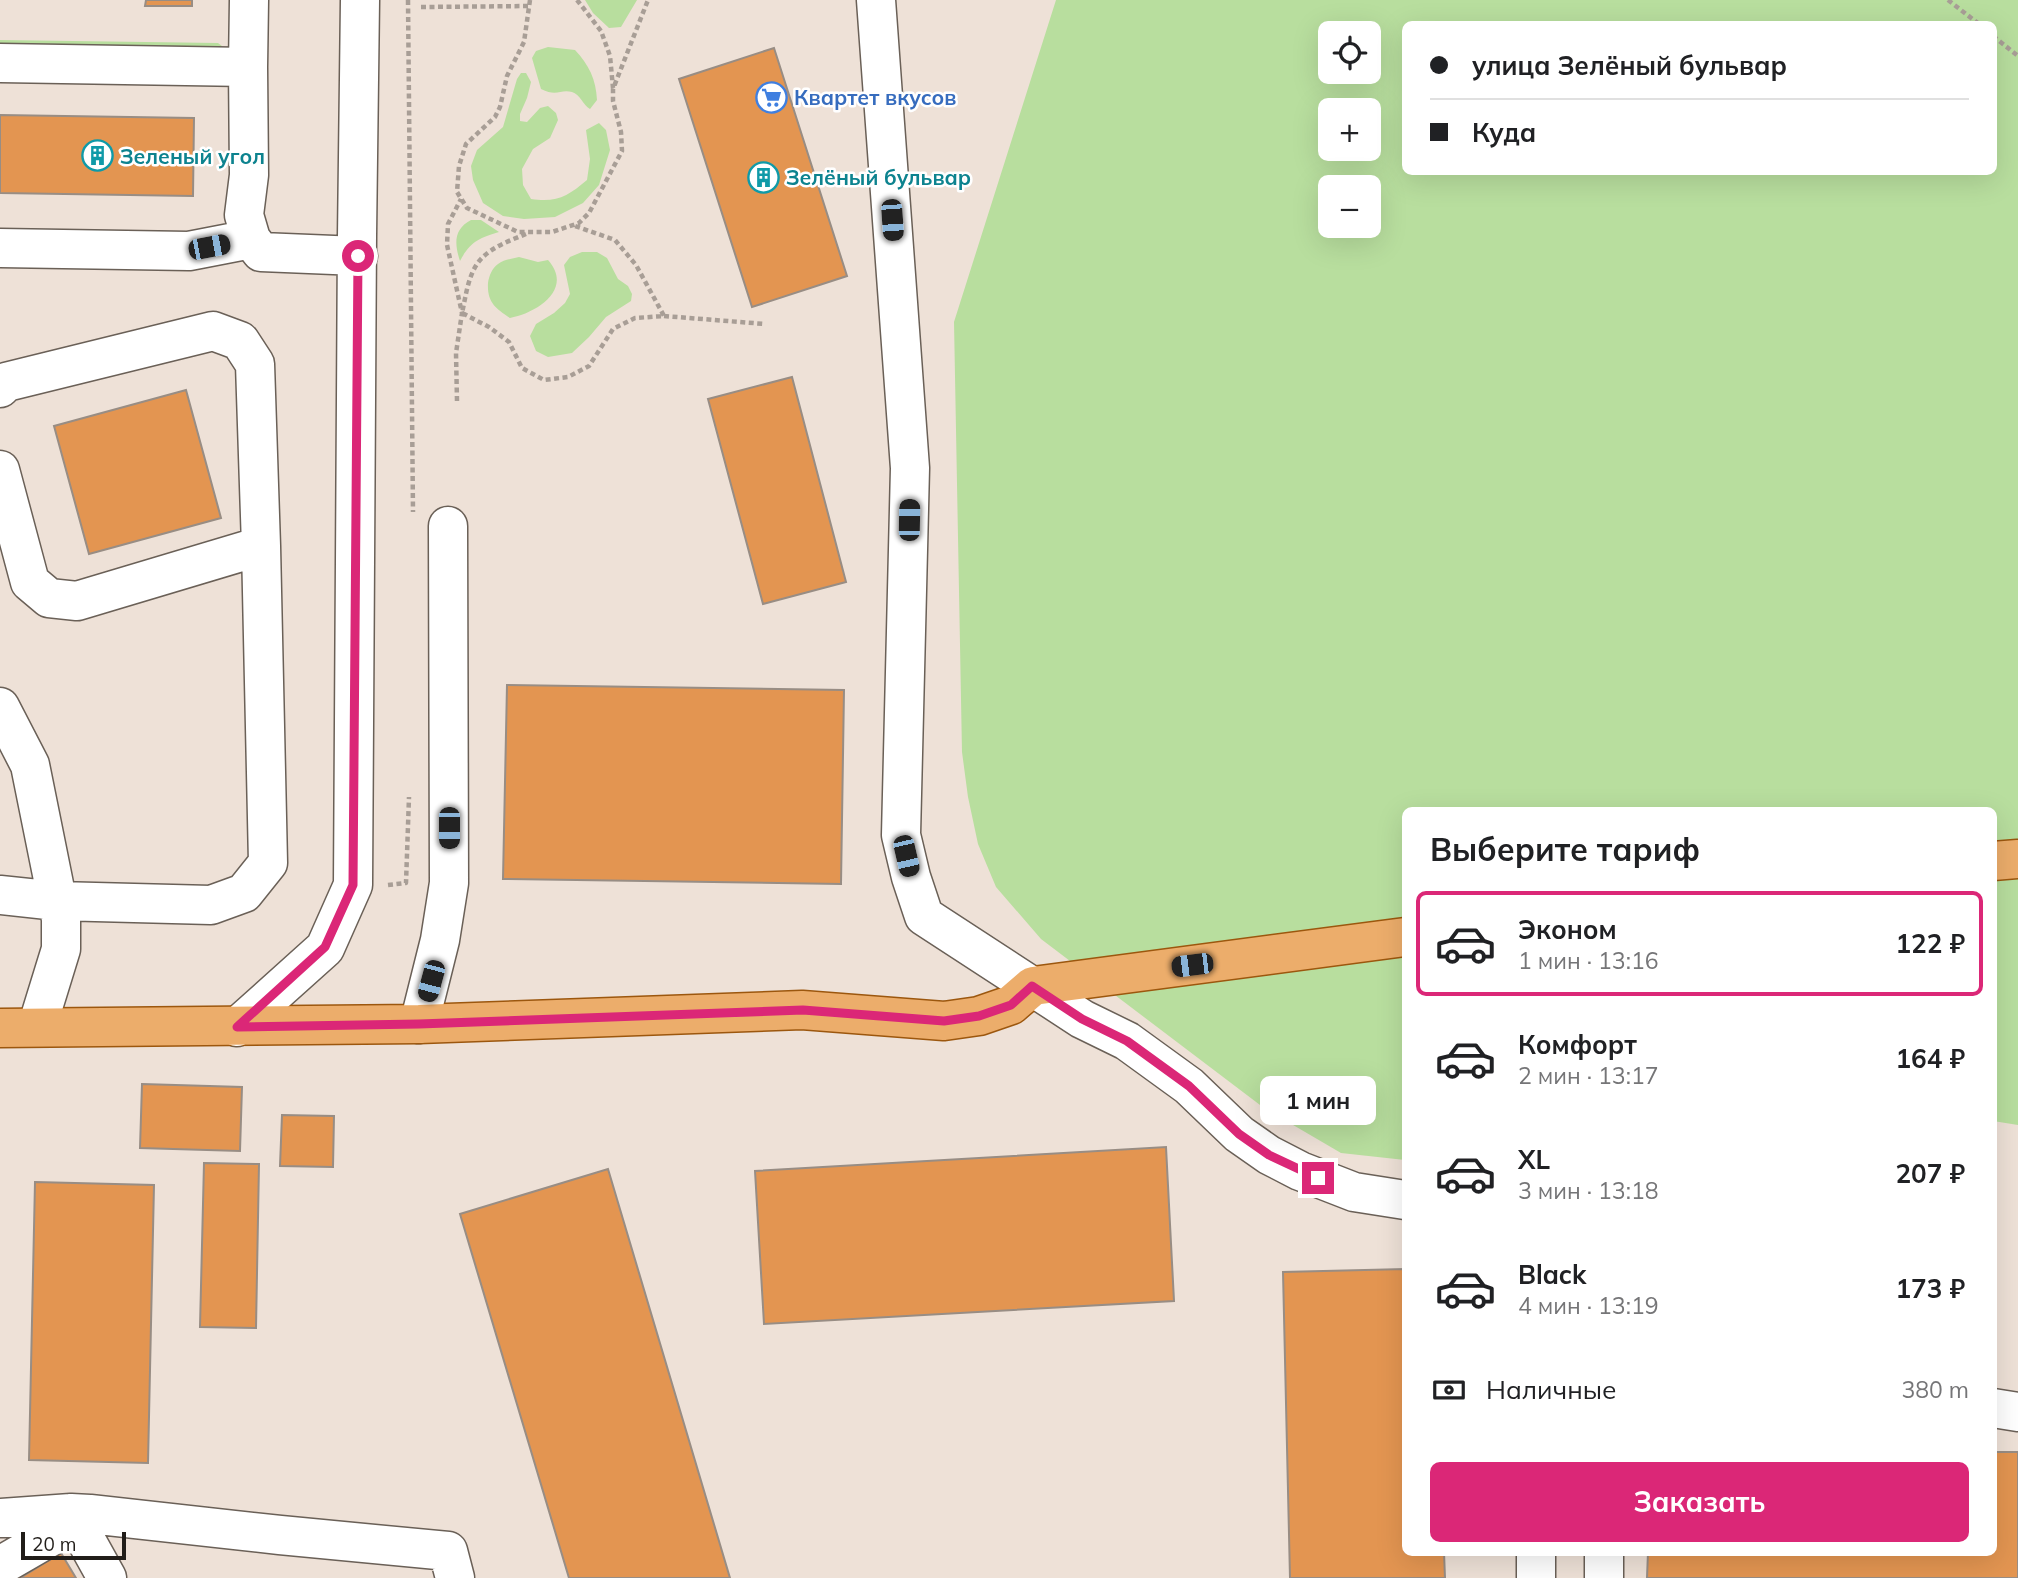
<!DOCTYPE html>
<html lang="ru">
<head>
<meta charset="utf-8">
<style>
  body { margin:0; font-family:Mulish,sans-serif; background:#f2f2f2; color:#202124; height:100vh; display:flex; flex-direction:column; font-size:26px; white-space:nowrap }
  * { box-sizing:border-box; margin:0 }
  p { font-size:23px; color:#757577 }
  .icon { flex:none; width:38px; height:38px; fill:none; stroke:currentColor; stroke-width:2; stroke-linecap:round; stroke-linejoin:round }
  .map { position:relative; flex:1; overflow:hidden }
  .drawer { position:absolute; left:1402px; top:807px; width:595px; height:749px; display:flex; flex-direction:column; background:#fff; border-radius:10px; box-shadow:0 7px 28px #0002 }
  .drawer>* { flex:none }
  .hud { position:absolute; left:1402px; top:21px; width:595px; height:154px; border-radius:10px; box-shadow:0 7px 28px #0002; display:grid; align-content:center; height:154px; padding:0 28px; background:#fff }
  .tools { position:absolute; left:1318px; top:21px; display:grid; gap:14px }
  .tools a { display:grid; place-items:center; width:63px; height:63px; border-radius:10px; background:#fff; box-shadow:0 7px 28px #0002; font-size:35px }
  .scale { position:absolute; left:21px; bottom:18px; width:105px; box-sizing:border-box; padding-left:7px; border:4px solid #211d19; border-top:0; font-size:19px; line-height:24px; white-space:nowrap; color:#211d19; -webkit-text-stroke:5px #fff; paint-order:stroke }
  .end { position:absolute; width:32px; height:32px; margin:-16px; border:9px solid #db2777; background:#fff; box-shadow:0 0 0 4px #fff }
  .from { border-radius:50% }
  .bubble { position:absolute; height:49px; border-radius:10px; background:#fff; box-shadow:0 7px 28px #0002; font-size:23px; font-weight:700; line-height:49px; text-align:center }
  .car { position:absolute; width:21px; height:42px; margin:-21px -10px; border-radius:9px; box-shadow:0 0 5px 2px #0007; background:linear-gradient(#222 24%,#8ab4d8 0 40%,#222 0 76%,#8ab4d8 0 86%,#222 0) }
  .hud b { display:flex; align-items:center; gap:24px; height:66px; font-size:26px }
  .hud b+b { border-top:2px solid #e0e0e0 }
  .hud i { width:18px; height:18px; background:#202124 }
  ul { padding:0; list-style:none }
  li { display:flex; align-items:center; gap:21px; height:105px; margin:0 14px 10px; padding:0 14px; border:4px solid transparent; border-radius:10px }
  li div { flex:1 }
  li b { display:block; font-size:26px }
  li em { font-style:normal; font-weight:700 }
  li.current { border-color:#db2777 }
  li>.icon { width:63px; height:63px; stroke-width:1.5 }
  h2 { padding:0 28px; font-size:32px; line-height:84px }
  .pay { display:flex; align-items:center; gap:18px; height:77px; padding:0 28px; font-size:26px }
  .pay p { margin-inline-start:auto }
  .cta { display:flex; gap:14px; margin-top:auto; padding:14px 28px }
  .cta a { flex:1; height:80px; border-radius:10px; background:#db2777; color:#fff; font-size:28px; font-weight:700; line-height:80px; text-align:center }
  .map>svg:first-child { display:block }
</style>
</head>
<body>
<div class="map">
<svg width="2018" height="1578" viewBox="0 0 2018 1578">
  <rect width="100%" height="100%" fill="#eee1d7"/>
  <path fill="#b8de9e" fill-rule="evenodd" d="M585,0H637L621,27L609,28L593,13Z
    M1056,0H2018V1125L1993,1121V810H1405V1160L1341,1153L1264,1108L1041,939L996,887L978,844L968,797L962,752L954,322ZM1405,24H1993V172H1405ZM1330,33H1368V72H1330ZM1330,110H1368V149H1330ZM1330,187H1368V226H1330Z
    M0,40L218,43L222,46L223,50L0,52Z
    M548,47L575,50C589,65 596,79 597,100L590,109C583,105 580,94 572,92C560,89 557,97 541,89L532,58L536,51Z
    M521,73H526L531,82L527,98L520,114V121L527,122L540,108L548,106L556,113L558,120L550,138L533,149L522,169L523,185L531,199C557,203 568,196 587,180L590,159L586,130L599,123L606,130L610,150L599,185L583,203L555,217L524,219L503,216L483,203L473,180L471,166L477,150L503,127L517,79Z
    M471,220H481L499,232C479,238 470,242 460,261C454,243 454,229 471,220Z
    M582,252H597L607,258L618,279L628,286L632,294L631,301L606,317L589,337L572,353L548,357L536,351L530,336L536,324L554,313L565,303L570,294L564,265L570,257Z
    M519,257L538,262L548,260C574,289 537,313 510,318C495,308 487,302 488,283C489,276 492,268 498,264C504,259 512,259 519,257Z"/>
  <path fill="#e39551" stroke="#988d84" stroke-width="2" d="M146,0H192V6H145Z
    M774,48L847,276L752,307L679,79Z
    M0,115L194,118L193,196L0,193Z
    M792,377L846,582L763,604L708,399Z
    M186,390L221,518L89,554L54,426Z
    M507,685L844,690L841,884L503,879Z
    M142,1084L242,1087L240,1151L140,1148Z
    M282,1115L334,1116L333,1167L280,1166Z
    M1166,1147L1174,1301L764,1324L755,1171Z
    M204,1163L259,1164L256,1328L200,1327Z
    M608,1169L730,1578H569L460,1214Z
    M35,1182L154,1185L148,1463L29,1460Z
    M1405,1269V1552H1444L1445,1578H1290L1283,1272Z
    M1993,1452H2018V1578H1647L1648,1552H1993Z
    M61,1553L76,1578H20Z"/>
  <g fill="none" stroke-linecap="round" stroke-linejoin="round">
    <defs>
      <path id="minor" d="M249,0L248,67L249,175L244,215L251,239L261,252L358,256
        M876,0L910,468L901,835L911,877L924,916L1082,1019L1127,1041L1189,1086L1239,1134L1269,1155L1300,1171L1354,1192L1405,1200
        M0,63L248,67
        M0,248L189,251L251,239
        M0,388L6,382L213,331L240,341L255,364L261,546L268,863L244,893L211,905L57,901L0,895
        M0,470L30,582L49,598L77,601L261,546
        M0,707L30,765L61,919V949L37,1027
        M419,1024L440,940L449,883L448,526
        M237,1027L325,948L353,885L357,236L360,0
        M1993,1408L2018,1412
        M71,1513L107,1578
        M0,1518L71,1513L90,1514L280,1535L448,1551L455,1578
        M1536,1552V1578
        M0,1566L76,1522
        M1604,1578V1552"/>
      <path id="major" d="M1993,861L2018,859
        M0,1028L419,1024L802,1010L944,1021L979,1016L1011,1005L1033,986L1405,937"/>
    </defs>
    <use href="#minor" stroke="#6a6057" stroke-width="41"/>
    <use href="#major" stroke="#9c570e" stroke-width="41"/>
    <path stroke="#a89e96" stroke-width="4.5" stroke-dasharray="5 3.5" stroke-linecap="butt" d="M408,0L413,512
      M530,0L524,42L507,76L500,107L495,117L466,144L459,166L457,192L467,208L518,232H552L579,223L589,213L622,151L621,132L613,101V89L648,0
      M577,0L601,31L610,56L613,88
      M1948,0L1979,24
      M421,7L530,6
      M1993,36L2018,56
      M526,234C511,240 492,247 481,259C468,273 466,296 462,313L489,327L509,342L522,368L544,380L568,377L589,366L613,329L635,318L664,316L636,265L615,240L575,226
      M664,316L765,324
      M457,401L456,353L462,313L447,245L448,224L461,199
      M388,885L406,883L409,797"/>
    <use href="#minor" stroke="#fff" stroke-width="38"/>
    <use href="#major" stroke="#ecad6b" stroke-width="38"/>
  </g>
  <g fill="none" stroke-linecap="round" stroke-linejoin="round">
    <path stroke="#db2777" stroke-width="9" d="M358,256L353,885L325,947L237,1027L419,1024L803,1010L944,1021L979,1016L1011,1005L1032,986L1082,1019L1127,1041L1189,1086L1239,1134L1269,1155L1318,1178"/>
  </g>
  <defs>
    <symbol id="supermarket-ring" viewBox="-11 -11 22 22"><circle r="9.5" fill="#fff" stroke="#3f7fe0" stroke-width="1.5"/><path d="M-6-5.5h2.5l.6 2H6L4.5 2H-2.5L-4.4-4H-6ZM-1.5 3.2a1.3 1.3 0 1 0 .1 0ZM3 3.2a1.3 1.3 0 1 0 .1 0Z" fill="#3f7fe0"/></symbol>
    <symbol id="building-ring" viewBox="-11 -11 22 22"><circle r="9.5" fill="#fff" stroke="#0f9aa8" stroke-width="1.5"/><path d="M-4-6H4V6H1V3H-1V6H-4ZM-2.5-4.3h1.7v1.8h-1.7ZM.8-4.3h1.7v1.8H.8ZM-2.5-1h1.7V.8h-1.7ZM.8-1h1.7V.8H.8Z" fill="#0f9aa8"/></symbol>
  </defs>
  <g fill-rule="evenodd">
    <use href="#supermarket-ring" x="754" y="80" width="35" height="35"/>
    <use href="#building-ring" x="80" y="138" width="35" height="35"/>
    <use href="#building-ring" x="746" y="160" width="35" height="35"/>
  </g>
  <g text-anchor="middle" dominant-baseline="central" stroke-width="5" stroke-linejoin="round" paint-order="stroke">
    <g font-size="21" font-weight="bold" fill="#366cbe" stroke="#fff" text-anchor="start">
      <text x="794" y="97">Квартет вкусов</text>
    </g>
    <g font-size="21" font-weight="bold" fill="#0d838f" stroke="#fff" text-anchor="start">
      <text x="120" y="156">Зеленый угол</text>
      <text x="786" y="177">Зелёный бульвар</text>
    </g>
  </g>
</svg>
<div class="tools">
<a><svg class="icon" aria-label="locate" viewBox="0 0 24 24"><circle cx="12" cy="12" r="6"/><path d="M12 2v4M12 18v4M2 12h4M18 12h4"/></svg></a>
<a>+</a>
<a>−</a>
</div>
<div class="scale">20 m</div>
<i class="end from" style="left:358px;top:256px"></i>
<i class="end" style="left:1318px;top:1178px"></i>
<div class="bubble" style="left:1260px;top:1076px;width:116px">1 мин</div>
<i class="car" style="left:892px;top:220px;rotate:176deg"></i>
<i class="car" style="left:209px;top:247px;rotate:79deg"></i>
<i class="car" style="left:909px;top:520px;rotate:1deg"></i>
<i class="car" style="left:449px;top:828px;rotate:180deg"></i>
<i class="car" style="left:906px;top:856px;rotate:167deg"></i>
<i class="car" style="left:1192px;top:965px;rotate:263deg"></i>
<i class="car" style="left:431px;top:981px;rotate:195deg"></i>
<div class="hud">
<b><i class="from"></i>улица Зелёный бульвар</b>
<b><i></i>Куда</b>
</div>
<section class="drawer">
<h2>Выберите тариф</h2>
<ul>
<li class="current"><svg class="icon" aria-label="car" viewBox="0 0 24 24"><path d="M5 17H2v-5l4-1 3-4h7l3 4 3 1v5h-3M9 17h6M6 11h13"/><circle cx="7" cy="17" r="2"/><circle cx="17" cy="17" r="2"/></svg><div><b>Эконом</b><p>1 мин · 13:16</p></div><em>122 ₽</em></li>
<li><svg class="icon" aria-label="car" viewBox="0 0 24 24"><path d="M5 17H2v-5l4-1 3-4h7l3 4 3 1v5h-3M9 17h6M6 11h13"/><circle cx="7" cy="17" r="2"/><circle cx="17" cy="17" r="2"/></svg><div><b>Комфорт</b><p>2 мин · 13:17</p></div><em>164 ₽</em></li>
<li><svg class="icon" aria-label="car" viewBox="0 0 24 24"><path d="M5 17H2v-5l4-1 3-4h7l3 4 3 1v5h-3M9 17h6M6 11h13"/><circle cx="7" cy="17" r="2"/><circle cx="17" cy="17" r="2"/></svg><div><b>XL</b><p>3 мин · 13:18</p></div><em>207 ₽</em></li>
<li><svg class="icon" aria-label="car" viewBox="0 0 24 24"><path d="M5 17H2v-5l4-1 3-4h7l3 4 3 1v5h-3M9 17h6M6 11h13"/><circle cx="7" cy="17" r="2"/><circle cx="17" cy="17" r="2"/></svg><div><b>Black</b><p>4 мин · 13:19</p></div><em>173 ₽</em></li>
</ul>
<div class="pay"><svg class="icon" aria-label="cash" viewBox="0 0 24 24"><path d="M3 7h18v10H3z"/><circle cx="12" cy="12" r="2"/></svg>Наличные<p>380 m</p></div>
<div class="cta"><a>Заказать</a></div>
</section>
</div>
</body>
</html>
